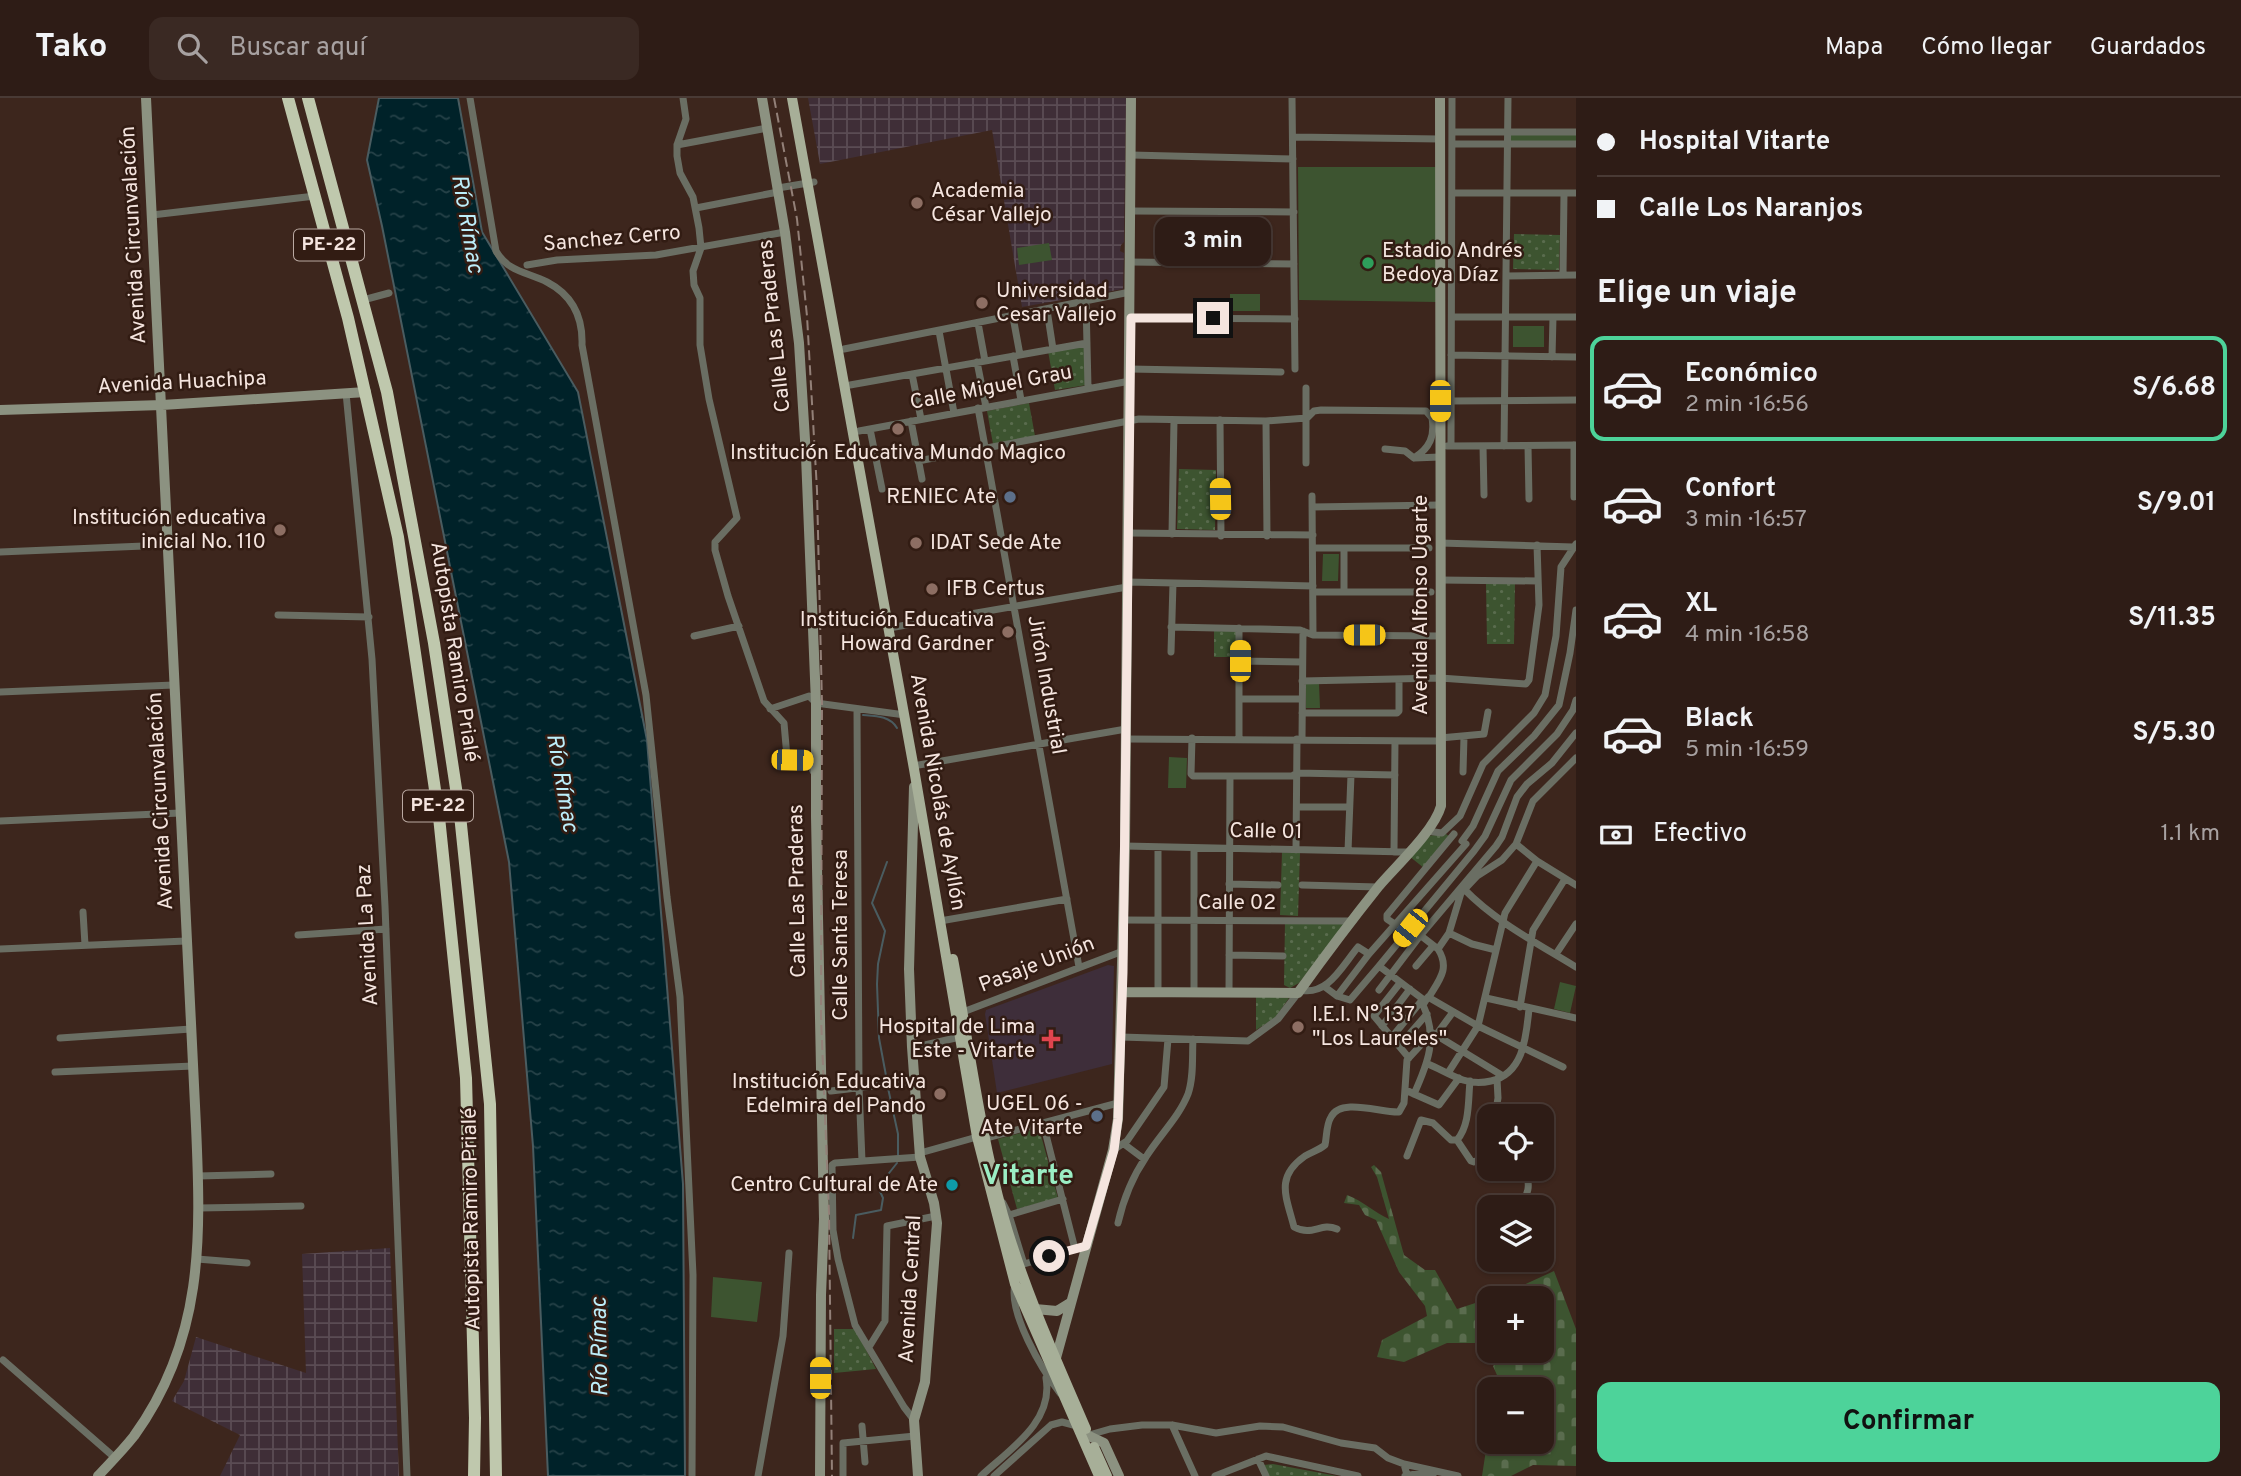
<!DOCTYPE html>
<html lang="es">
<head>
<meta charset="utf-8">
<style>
  body { margin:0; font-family:Overpass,sans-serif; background:#3a2923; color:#f1f3f6; height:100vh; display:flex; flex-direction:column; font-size:26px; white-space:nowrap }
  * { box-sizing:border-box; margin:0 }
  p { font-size:23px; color:#a7a1a1 }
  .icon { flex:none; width:38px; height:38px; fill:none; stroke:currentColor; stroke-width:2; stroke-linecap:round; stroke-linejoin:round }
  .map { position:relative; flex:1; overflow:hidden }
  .details { display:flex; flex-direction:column; background:#2e1c16; width:665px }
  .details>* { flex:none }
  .top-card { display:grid; align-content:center; height:154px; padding:0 21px; background:#2e1c16 }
  .fabs { position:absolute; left:1477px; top:1006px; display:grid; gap:14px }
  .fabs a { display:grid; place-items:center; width:77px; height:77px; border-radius:14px; background:#2e1c16; box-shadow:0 2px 5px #0004,0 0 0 2px #493a35; font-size:35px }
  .end { position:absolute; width:32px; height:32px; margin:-16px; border:9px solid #f5e5df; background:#111; box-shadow:0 0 0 4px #111 }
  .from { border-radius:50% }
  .bubble { position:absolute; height:49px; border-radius:14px; background:#2e1c16; box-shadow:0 2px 5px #0004,0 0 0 2px #493a35; font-size:23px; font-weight:700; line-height:49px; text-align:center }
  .car { position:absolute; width:21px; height:42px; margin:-21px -10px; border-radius:9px; box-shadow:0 0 5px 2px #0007; background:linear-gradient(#f5c518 24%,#345 0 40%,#f5c518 0 76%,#345 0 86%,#f5c518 0) }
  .top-card b { display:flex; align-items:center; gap:24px; height:66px; font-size:26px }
  .top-card b+b { border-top:2px solid #493a35 }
  .top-card i { width:18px; height:18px; background:#f1f3f6 }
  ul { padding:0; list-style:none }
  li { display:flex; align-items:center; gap:21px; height:105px; margin:0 14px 10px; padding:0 7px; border:4px solid transparent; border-radius:14px }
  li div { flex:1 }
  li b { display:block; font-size:26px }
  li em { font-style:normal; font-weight:700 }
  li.active { border-color:#4dd39a }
  li>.icon { width:63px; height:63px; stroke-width:1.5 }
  h2 { padding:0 21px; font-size:32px; line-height:84px }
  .pay { display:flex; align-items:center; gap:18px; height:77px; padding:0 21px; font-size:26px }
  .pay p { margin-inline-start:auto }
  .primary-button { display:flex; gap:14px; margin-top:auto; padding:14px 21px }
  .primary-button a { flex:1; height:80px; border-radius:14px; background:#4dd39a; color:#111; font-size:28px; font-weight:700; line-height:80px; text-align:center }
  header { display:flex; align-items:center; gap:42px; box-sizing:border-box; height:98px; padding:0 35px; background:#2e1c16; border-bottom:2px solid #493a35 }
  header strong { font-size:33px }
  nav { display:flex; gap:38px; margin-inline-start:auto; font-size:24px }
  .search { width:490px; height:63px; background:#3a2923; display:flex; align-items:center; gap:18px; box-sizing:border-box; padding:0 24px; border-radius:14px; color:#a7a1a1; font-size:26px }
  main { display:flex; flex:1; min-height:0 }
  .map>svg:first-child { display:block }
</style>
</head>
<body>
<header>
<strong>Tako</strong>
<div class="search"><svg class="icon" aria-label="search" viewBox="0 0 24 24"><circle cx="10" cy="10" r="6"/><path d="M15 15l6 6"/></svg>Buscar aquí</div>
<nav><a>Mapa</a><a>Cómo llegar</a><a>Guardados</a></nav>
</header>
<main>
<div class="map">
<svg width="1576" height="1378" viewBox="0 0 1576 1378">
  <defs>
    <pattern id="industrial-grid" width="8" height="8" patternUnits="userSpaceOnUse" patternTransform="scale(1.75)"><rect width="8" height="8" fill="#3f2e37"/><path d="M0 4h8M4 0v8" fill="none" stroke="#5b4c54"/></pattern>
    <pattern id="cemetery-stones" width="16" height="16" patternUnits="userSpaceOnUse" patternTransform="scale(1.75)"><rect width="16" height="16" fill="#3d5430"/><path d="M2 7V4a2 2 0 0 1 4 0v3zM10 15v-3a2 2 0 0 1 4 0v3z" fill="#5a6c4e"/></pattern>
    <pattern id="park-dots" width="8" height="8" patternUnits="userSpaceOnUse" patternTransform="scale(1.75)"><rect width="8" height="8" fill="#3d5430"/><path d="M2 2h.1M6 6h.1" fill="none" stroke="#5a6c4e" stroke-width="1.8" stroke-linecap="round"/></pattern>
    <pattern id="water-ripples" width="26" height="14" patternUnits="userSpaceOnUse" patternTransform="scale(1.75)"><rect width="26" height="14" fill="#002229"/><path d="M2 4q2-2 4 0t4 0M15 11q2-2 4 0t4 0" fill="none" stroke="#264248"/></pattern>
  </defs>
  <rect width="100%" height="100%" fill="#3d261d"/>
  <path fill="url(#industrial-grid)" d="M808,0H1126L1124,144L1121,147L1120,153L1124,155L1123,191L1022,209L992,32L820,66Z
    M390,1150L399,1378H220L240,1337L172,1303L184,1283L196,1239L306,1275L302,1156Z"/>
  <path fill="#3e2e3a" d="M1108,867L1114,868L1112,966L997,995L985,916L986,912Z"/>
  <path fill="#3d5430" d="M1511,37H1576V43H1511Z
    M1298,69H1436L1437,204L1299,202Z
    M1049,145L1052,162L1019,167L1017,150Z
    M1230,196H1260V213H1230Z
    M1513,228H1544V249H1513Z
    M1323,456H1339L1338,483H1322Z
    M1306,585H1319L1320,610H1306Z
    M1169,659L1187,660L1186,690H1168Z
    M1560,884L1576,888L1570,915L1554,911Z
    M713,1179L762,1184L757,1224L711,1219Z"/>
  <path fill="url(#cemetery-stones)" d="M1374,1067L1381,1074L1404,1157L1425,1172H1435L1457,1211L1506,1195L1554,1173L1576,1231V1368L1533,1367L1511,1378H1482L1488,1339L1489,1344H1542V1292L1503,1291L1493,1268L1508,1253H1542V1200H1489V1245H1447L1404,1264L1377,1259L1382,1242L1427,1218L1425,1208L1399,1174L1376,1122L1365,1117L1359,1107L1344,1105L1347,1097C1363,1103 1374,1114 1389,1121L1377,1079L1371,1069Z"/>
  <path fill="url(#park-dots)" d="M1514,136L1560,137L1559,172L1513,171Z
    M1086,247L1087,287L1055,292L1048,253Z
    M1029,305L1035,338L993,346L987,313Z
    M1179,371L1216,372L1215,432L1177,431Z
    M1486,486H1515L1514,546H1487Z
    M1214,533H1238V559H1214Z
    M1446,736L1450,739L1424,770L1409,758L1426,738Z
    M1282,754L1300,755L1298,818L1280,817Z
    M1285,824L1345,825L1299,885L1290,890L1284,887Z
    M1256,897L1289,900L1275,920L1256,932Z
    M1039,1030L1058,1100L1017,1111L998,1041Z
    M834,1231H855L876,1271L834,1275Z
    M1273,1366L1337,1378H1269L1264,1367Z"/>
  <path fill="url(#water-ripples)" stroke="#4a5c60" stroke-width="2" d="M379,0H458L482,134L578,294L647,642L683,1086L685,1378H548L533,1048L509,764L382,128L367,62Z"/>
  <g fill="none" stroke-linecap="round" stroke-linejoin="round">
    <path stroke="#4a5c60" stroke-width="2" d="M863,617C876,618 890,618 897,630
      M887,983L879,940L877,886L878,866L885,833L872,805L887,764
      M888,990L898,1036V1057
      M853,1140L856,1117L881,1112L883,1100L878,1089L897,1065"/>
    <path stroke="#6a6e63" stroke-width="7" d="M470,0L496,153C508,174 527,174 547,184C572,197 583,219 582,247L646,597L667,799L680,899L693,1177L692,1378
      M683,0L686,21L677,47V58L680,75L693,99L699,130L701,150L693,173L694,187L700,200V247L709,301L737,420L715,444V452L728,498L764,603L784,625L787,659L792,662H810L813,673
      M1292,0L1295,271
      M1452,34H1576
      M1293,39L1440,41
      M1452,46H1576
      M677,47L767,30
      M1131,57L1293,61
      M778,90L814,84
      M1452,95H1576
      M696,110L778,94
      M1130,113L1294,114
      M152,117L315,98
      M1130,164L1294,166
      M527,167L557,162L656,157L785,134
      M1563,176L1564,95
      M1506,178L1576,177
      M363,202L389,195
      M1086,205L1088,289
      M1047,212L1053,251
      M1013,219L1020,257
      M1452,219H1576
      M1131,220L1295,221
      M978,225L985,263
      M939,233L954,315
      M844,251L1130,194
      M1451,257L1576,259
      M1013,258L1021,302
      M1552,259L1553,219
      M977,264L986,309
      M1130,271L1281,274
      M912,276L921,321
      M850,287L1087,245
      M1306,290V365
      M346,295L372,561L385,808L407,1378
      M1451,303L1576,302
      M978,310L1079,869
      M1307,320L1314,313L1321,312L1426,313L1432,320C1435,338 1430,350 1414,360
      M1220,322L1221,438
      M911,323L922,381
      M1266,323L1267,438
      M870,331L882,391
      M859,333L1130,283
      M1447,348L1576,347
      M1451,348L1452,0
      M1483,348L1484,397
      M1504,348L1508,0
      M1528,348L1529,401
      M1385,351L1405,353L1414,360L1440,359
      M918,363L1139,321L1266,323L1307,320
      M1312,398L1313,537
      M1574,399V347
      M1312,409L1440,407
      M1128,435L1313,437
      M1172,436L1174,322
      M1440,445L1573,449
      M1313,450H1429
      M0,454L168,447
      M1440,482L1538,483
      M1127,484L1313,488
      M1344,493V450
      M1313,494H1431
      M278,517L369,519
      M1171,529L1300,532L1313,537L1440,538
      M889,530L1127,489
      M694,538L739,528
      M1171,554L1173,485
      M1240,563L1302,564
      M1302,583L1440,580L1526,586L1529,582L1539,507L1537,447
      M0,594L174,587
      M1239,601H1302
      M770,611L809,598L816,605L905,617
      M857,611L859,989L862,1063
      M1302,615H1397L1399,613V581
      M1192,640L1191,676L1193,678H1292L1297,675L1395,677
      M1440,640L1484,636L1488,614
      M1126,641L1440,643
      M1239,641V530
      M1302,641L1303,533
      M913,668L1126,631
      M1463,674L1464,639
      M1297,709H1349
      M0,723L180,715
      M1427,733L1442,735L1460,718L1483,666L1534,615L1545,597L1556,538L1561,469L1576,446
      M1462,743L1473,728L1498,673L1534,638L1559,607L1570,555L1576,512
      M1516,746L1537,763L1576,787
      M1125,748L1407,754
      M1296,752L1297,641
      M1348,753L1351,677
      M1394,754L1395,643
      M1229,786L1278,787
      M1302,787L1378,789
      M1464,791C1496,824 1537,845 1576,869
      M83,814L85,847
      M1123,822L1351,823
      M940,823L1067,801
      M1396,827L1387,821V817L1454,736
      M1411,830L1438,851
      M1449,835L1472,846L1496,852
      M298,837L386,831
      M0,851L186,843
      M1556,856L1576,826
      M1229,857L1283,858
      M1379,868L1474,753L1485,738L1511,682L1557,636L1573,612L1576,602
      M1416,868L1433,848
      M1400,885L1374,918L1409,960
      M1325,889L1337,898L1369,856L1466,746
      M1300,892C1328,898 1342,868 1358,849L1369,856
      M1379,892L1420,838L1496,748L1502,739L1517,699L1527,686L1552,665L1576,635
      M1194,894V750
      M1229,894L1230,678
      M1158,895V749
      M1337,898L1350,902L1379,868L1424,902
      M1429,899C1440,881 1450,870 1438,851L1449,835L1461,795L1477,778L1502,762L1516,746L1533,703L1576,660
      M1486,900L1576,920
      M1520,909L1533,832L1565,781
      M963,914L1123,853
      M1382,928L1410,891
      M1431,934L1503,978
      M1436,937L1453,914
      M1121,939L1248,943L1278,921L1298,895
      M1392,939L1423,901
      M60,940L191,931
      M1399,948L1427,916
      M916,949L960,939
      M1428,966C1440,971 1451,978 1463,982C1472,985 1482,985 1491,983C1524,975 1526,939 1529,911
      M55,974L193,968
      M1448,975L1478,928L1505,815L1537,763
      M1406,992L1414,996C1428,965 1438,940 1423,907L1428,899L1478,928L1563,969
      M831,993L915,983
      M1414,996L1439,1007L1459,980
      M1495,1018L1498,1000L1497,981
      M1043,1025L1075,1151
      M986,1040L1118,1005
      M1457,1042L1471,1063L1474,1064L1489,1056
      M1124,1046L1144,1061
      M1113,1052L1127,1043L1164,989L1168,941
      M920,1055L977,1039
      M1407,1058L1421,1022L1433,1025L1451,1042H1457C1470,1027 1468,1003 1470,983
      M198,1078L271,1076
      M1003,1105L1009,1117L1023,1163
      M199,1110L301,1108
      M1518,1110C1529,1096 1531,1088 1525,1071
      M1009,1117L1063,1101
      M1118,1125C1123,1103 1133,1078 1146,1059C1159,1038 1179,1019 1188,996C1194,979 1192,959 1193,941
      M1337,1131C1320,1124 1313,1139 1294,1129C1286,1098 1275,1079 1305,1058C1312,1054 1319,1052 1325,1047C1327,1038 1326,1027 1331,1019C1341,999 1381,1015 1399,1014L1404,1005L1407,962L1430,937
      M197,1161L247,1165
      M1024,1166L1086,1148
      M1015,1186C1008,1215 1042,1272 1060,1295
      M869,1249L885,1223L887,1128L936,1118
      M3,1262L114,1359
      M914,1322L904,1309L855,1227L838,1161L833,1132L832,1067L835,1065L920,1059
      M1172,1327L1195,1378
      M862,1328L865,1364
      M1089,1337L1110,1331L1142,1327H1172L1216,1335L1260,1328L1283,1329L1341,1345L1375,1350L1388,1360L1404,1366L1407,1377
      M1258,1361L1266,1378
      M1404,1366L1458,1378
      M758,1378L783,1238L789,1155
      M843,1378V1345L915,1338
      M981,1378C1009,1352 1054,1324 1046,1280
      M994,1378L1051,1327L1062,1324L1077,1328
      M1215,1378L1266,1358L1358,1378
      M1405,1378L1421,1375L1433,1378"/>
    <path stroke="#8c9281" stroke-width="10" d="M762,0L785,134L799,245L806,358L816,605V719L824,1121L821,1197L820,1378
      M0,312L162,307L366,294
      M914,689L909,871L912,949L920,1059L934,1105L937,1125L925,1284L914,1322L918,1378
      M1122,894L1298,895C1324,859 1351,823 1379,788C1397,767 1434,733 1441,708L1440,0
      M1035,1211L1057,1213L1070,1205
      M1056,1260L1113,1052L1118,1021L1125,748L1131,0
      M1089,1338L1104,1345L1119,1378
      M98,1378C110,1365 123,1352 134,1338C204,1241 201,1141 196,1028L146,0"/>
    <path stroke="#a7af98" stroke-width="10" d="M792,0L914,671L977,1039L1015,1186L1099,1378
      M953,861C969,946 980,1034 1003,1117C1024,1191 1056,1261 1086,1331
      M1094,1349L1107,1378"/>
    <path stroke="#bfc8ad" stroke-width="12" d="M288,0L348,220L398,439L439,719L466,980L475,1320L474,1378
      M308,0L387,294L434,545L460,717L490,1006L496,1378"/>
    <path stroke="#938078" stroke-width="2" stroke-dasharray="10 5" stroke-linecap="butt" d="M774,0L797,121L807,218L817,392L822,606L821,919L829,1115L832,1378"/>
  </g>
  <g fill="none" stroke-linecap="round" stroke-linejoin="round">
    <path stroke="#f5e5df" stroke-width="9" d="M1049,1158L1086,1148L1114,1052L1118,1021L1123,874L1131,220H1213"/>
  </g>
  <g fill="#8d6e63" stroke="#321c13" stroke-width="2.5">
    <circle cx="917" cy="105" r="7"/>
    <circle cx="982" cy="205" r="7"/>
    <circle cx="898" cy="331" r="7"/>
    <circle cx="280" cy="432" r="7"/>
    <circle cx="916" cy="445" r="7"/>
    <circle cx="932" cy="491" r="7"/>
    <circle cx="1008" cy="534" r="7"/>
    <circle cx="1298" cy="929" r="7"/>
    <circle cx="940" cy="996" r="7"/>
  </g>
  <circle fill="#2e9e5b" stroke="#321c13" stroke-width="2.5" cx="1368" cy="165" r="7"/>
  <g fill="#5c6f8a" stroke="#321c13" stroke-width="2.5">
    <circle cx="1010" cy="399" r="7"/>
    <circle cx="1097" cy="1018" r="7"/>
  </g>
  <path fill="#e0444e" stroke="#321c13" stroke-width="2.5" d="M1047.5 930.5h7v7h7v7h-7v7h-7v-7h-7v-7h7z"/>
  <circle fill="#0f9aa8" stroke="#321c13" stroke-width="2.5" cx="952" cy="1087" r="7"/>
  <g text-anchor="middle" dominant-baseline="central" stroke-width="5" stroke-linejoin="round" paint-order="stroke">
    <g fill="#321c13" stroke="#baa9a2" stroke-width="2">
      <rect x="294" y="131.5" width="70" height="31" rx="5"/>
      <rect x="403" y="692.5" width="70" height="31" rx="5"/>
    </g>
    <g font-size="19" font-weight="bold" fill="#f5e5df">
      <text x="329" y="147">PE-22</text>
      <text x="438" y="708">PE-22</text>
    </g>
    <g font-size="21" fill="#f5e5df" stroke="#321c13" text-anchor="end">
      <text x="931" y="93" text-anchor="start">Academia<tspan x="931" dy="24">César Vallejo</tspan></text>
      <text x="1382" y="153" text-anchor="start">Estadio Andrés<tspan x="1382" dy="24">Bedoya Díaz</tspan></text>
      <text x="996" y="193" text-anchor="start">Universidad<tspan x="996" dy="24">Cesar Vallejo</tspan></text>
      <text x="898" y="355" text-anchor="middle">Institución Educativa Mundo Magico</text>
      <text x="996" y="399">RENIEC Ate</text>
      <text x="266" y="420">Institución educativa<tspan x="266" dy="24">inicial No. 110</tspan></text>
      <text x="930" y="445" text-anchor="start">IDAT Sede Ate</text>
      <text x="946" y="491" text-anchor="start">IFB Certus</text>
      <text x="994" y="522">Institución Educativa<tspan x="994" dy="24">Howard Gardner</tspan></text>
      <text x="1312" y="917" text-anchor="start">I.E.I. N° 137<tspan x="1312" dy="24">"Los Laureles"</tspan></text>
      <text x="1035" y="929">Hospital de Lima<tspan x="1035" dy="24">Este - Vitarte</tspan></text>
      <text x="926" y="984">Institución Educativa<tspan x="926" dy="24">Edelmira del Pando</tspan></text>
      <text x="1083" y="1006">UGEL 06 -<tspan x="1083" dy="24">Ate Vitarte</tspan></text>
      <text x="938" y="1087">Centro Cultural de Ate</text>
    </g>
    <g font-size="21" fill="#f5e5df" stroke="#321c13">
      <text transform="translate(134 137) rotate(-93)">Avenida Circunvalación</text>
      <text transform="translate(612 141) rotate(-5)">Sanchez Cerro</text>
      <text transform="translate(775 228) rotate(-96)">Calle Las Praderas</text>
      <text transform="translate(182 285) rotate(-3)">Avenida Huachipa</text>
      <text transform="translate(991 290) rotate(-11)">Calle Miguel Grau</text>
      <text transform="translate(1421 507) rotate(-90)">Avenida Alfonso Ugarte</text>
      <text transform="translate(454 554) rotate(81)">Autopista Ramiro Prialé</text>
      <text transform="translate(1046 587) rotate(80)">Jirón Industrial</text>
      <text transform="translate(937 694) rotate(80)">Avenida Nicolás de Ayllón</text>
      <text transform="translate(161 703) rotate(-93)">Avenida Circunvalación</text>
      <text transform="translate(1266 734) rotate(1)">Calle 01</text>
      <text transform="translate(798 793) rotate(-91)">Calle Las Praderas</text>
      <text x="1237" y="805">Calle 02</text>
      <text transform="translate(368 837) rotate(-93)">Avenida La Paz</text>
      <text transform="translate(841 837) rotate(-90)">Calle Santa Teresa</text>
      <text transform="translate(1037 867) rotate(-21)">Pasaje Unión</text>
      <text transform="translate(472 1121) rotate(-91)">Autopista Ramiro Prialé</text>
      <text transform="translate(911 1191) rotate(-87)">Avenida Central</text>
    </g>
    <g font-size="23" font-style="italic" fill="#bceefa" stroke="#321c13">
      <text transform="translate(466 126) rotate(80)">Río Rímac</text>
      <text transform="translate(561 685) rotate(80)">Río Rímac</text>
      <text transform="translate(601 1249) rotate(-91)">Río Rímac</text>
    </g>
    <g font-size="28" font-weight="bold" fill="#9beec4" stroke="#321c13">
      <text x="1028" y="1079">Vitarte</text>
    </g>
  </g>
</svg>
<div class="fabs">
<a><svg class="icon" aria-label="locate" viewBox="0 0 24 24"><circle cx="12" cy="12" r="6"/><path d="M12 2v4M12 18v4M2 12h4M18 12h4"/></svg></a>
<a><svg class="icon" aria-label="layers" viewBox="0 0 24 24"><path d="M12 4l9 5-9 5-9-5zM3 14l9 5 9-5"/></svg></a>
<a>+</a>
<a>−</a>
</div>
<i class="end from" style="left:1049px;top:1158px"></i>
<i class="end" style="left:1213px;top:220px"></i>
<div class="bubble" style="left:1155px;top:119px;width:116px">3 min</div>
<i class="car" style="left:1440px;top:303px;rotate:180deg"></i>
<i class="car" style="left:1220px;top:401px;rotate:359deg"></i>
<i class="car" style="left:1364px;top:537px;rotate:270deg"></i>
<i class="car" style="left:1240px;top:563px;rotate:0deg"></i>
<i class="car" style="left:792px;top:662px;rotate:91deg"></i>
<i class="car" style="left:1410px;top:830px;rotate:219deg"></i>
<i class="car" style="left:820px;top:1280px;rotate:0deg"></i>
</div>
<section class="details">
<div class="top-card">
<b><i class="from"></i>Hospital Vitarte</b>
<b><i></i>Calle Los Naranjos</b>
</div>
<h2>Elige un viaje</h2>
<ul>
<li class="active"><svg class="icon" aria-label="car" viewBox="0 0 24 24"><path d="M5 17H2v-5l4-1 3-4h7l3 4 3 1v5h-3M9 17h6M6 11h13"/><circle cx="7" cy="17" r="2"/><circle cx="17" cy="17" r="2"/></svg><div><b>Económico</b><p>2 min · 16:56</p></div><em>S/6.68</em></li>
<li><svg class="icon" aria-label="car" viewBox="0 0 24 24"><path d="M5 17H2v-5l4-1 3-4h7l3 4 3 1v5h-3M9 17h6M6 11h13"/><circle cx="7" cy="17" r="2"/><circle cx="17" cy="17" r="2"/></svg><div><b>Confort</b><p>3 min · 16:57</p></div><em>S/9.01</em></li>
<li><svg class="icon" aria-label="car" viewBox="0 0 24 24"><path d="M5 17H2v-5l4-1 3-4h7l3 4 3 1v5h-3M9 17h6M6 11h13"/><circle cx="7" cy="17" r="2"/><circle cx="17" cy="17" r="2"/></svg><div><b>XL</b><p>4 min · 16:58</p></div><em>S/11.35</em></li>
<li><svg class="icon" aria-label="car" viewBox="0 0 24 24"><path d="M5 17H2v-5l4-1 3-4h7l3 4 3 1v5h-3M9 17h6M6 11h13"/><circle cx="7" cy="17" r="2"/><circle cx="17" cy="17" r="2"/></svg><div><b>Black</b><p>5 min · 16:59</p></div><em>S/5.30</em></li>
</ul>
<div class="pay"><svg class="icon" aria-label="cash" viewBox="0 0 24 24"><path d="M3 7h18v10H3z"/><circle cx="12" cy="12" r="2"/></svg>Efectivo<p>1.1 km</p></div>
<div class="primary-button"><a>Confirmar</a></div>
</section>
</main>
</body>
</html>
